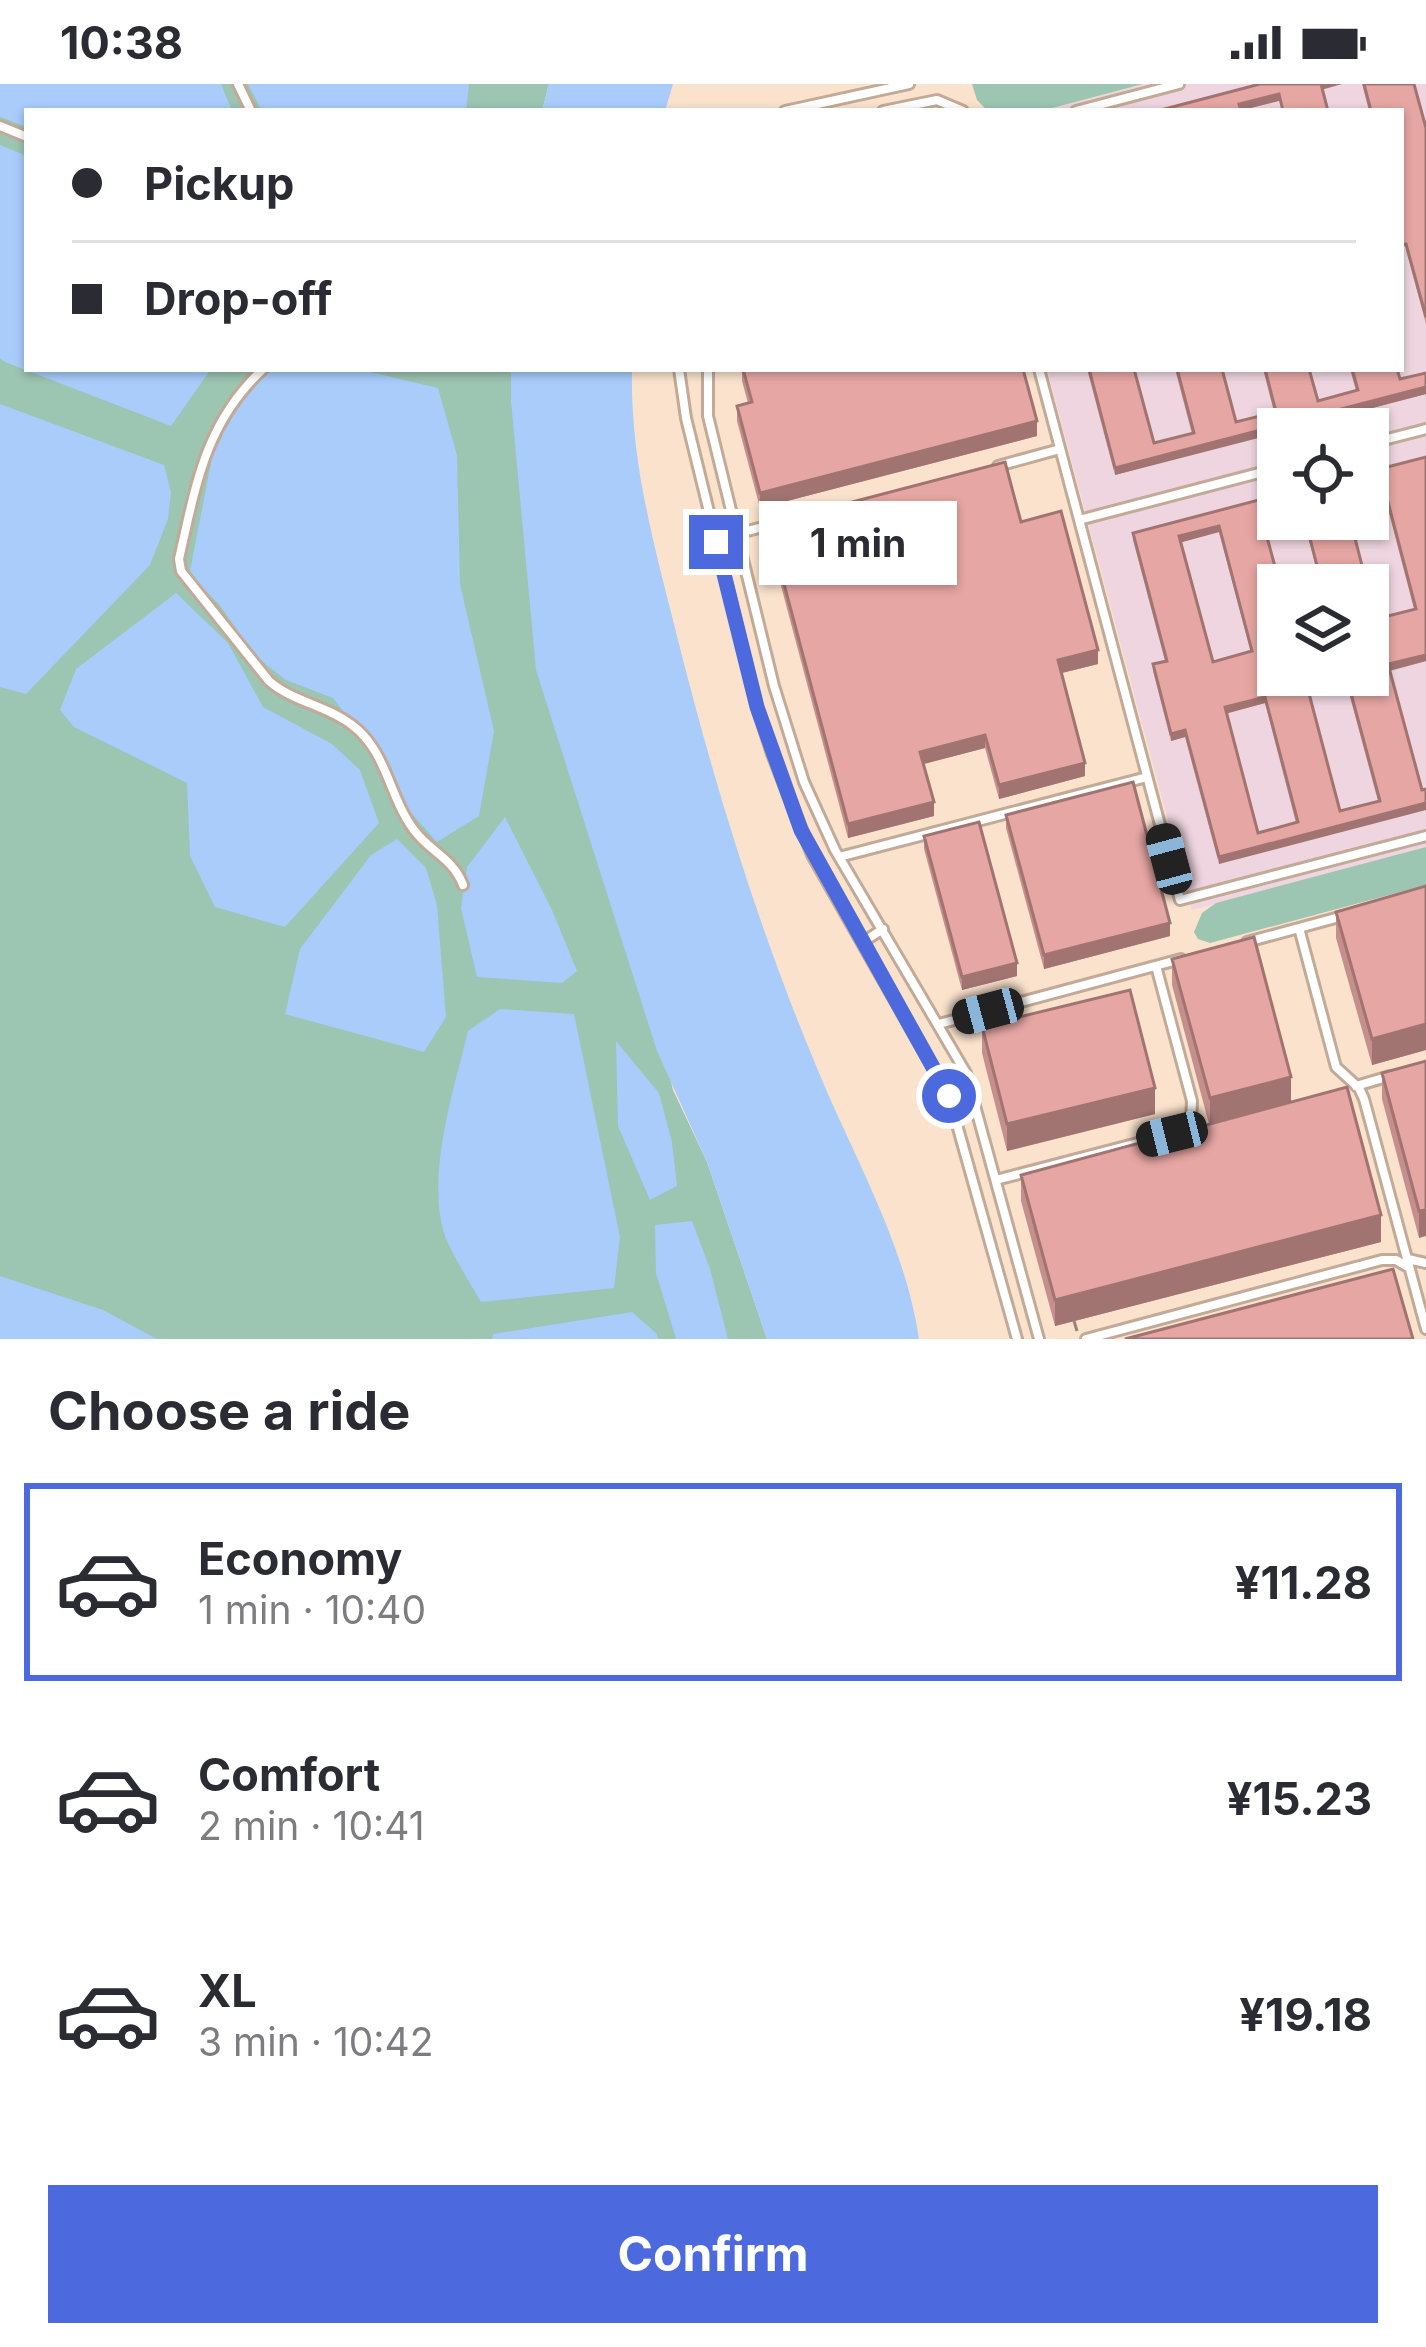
<!DOCTYPE html>
<html lang="en">
<head>
<meta charset="utf-8">
<style>
  body { margin:0; font-family:Inter,sans-serif; background:#f2f2f3; color:#2b2b33; height:100vh; display:flex; flex-direction:column; font-size:45px; white-space:nowrap }
  * { box-sizing:border-box; margin:0 }
  p { font-size:39px; color:#7c7c81 }
  .icon { flex:none; width:66px; height:66px; fill:none; stroke:currentColor; stroke-width:2; stroke-linecap:round; stroke-linejoin:round }
  .map { position:relative; height:1255px; overflow:hidden }
  .sheet { display:flex; flex-direction:column; background:#fff; flex:1 }
  .sheet>* { flex:none }
  .hud { position:absolute; left:24px; top:24px; width:1380px; height:264px; border-radius:0px; box-shadow:0 3px 9px #0004; display:grid; align-content:center; height:264px; padding:0 48px; background:#fff }
  .controls { position:absolute; left:1257px; top:324px; display:grid; gap:24px }
  .controls a { display:grid; place-items:center; width:132px; height:132px; border-radius:0px; background:#fff; box-shadow:0 3px 9px #0004; font-size:60px }
  .end { position:absolute; width:54px; height:54px; margin:-27px; border:15px solid #4c6ade; background:#fff; box-shadow:0 0 0 6px #fff }
  .from { border-radius:50% }
  .bubble { position:absolute; height:84px; border-radius:0px; background:#fff; box-shadow:0 3px 9px #0004; font-size:39px; font-weight:700; line-height:84px; text-align:center }
  .car { position:absolute; width:36px; height:72px; margin:-36px -18px; border-radius:15px; box-shadow:0 0 9px 3px #0007; background:linear-gradient(#222 24%,#8ab4d8 0 40%,#222 0 76%,#8ab4d8 0 86%,#222 0) }
  .hud b { display:flex; align-items:center; gap:42px; height:114px; font-size:45px }
  .hud b+b { border-top:3px solid #e1e1e2 }
  .hud i { width:30px; height:30px; background:#2b2b33 }
  ul { padding:0; list-style:none }
  li { display:flex; align-items:center; gap:36px; height:198px; margin:0 24px 18px; padding:0 24px; border:6px solid transparent; border-radius:0px }
  li div { flex:1 }
  li b { display:block; font-size:45px }
  li em { font-style:normal; font-weight:700 }
  li.on { border-color:#4c6ade }
  li>.icon { width:108px; height:108px; stroke-width:1.5 }
  h2 { padding:0 48px; font-size:54px; line-height:144px }
  .primary-button { display:flex; gap:24px; margin-top:auto; padding:24px 48px }
  .primary-button a { flex:1; height:138px; border-radius:0px; background:#4c6ade; color:#fff; font-size:48px; font-weight:700; line-height:138px; text-align:center }
  .status { display:flex; justify-content:space-between; align-items:center; height:84px; padding:0 60px; background:#fff; direction:ltr }
  .status svg { height:33px; fill:currentColor }
  .map>svg:first-child { display:block }
</style>
</head>
<body>
<div class="status"><b>10:38</b><svg viewBox="0 0 49 12"><path d="M0 12V9h3v3zM5 12V6h3v6zM10 12V3h3v9zM15 12V0h3v12zM26 1h20v11H26zM47 4h2v5h-2z"/></svg></div>
<div class="map">
<svg width="1426" height="1255" viewBox="0 0 1426 1255">
  <rect width="100%" height="100%" fill="#fae2cd"/>
  <path fill="#eed5df" fill-rule="evenodd" d="M1143,0H1426V763L1192,826L1047,285H1401V27H1041ZM1278,345H1368V435H1278ZM1278,501H1368V591H1278Z"/>
  <path fill="#9cc5b2" d="M0,0H549L542,27H27V285H511V317L673,1006L707,1078L767,1255H0Z
    M972,0H1143L1041,27H988L977,16Z
    M1426,763V801L1210,859L1198,855L1194,848L1202,829L1216,819Z"/>
  <path fill="#a9ccfb" d="M0,0H221L232,27H27V43L0,33Z
    M248,0H469L466,27H262Z
    M549,0H673L665,27H542Z
    M0,61L27,72V285H211L171,342L5,278L0,274Z
    M269,285H357L438,304L457,371L460,500L494,647L479,732L437,758L397,713L369,662L333,614L286,596L254,571L219,520L189,492L219,338Z
    M511,285H632C630,375 653,457 675,544C712,693 757,841 817,984C853,1072 905,1159 919,1255H767L707,1078L657,967L536,586L511,317Z
    M0,320L164,381L171,408L168,435L150,481L26,610L0,603Z
    M176,509L228,559L263,623L332,660L360,686L379,739L285,843L215,823L190,772L187,699L74,643L60,626L76,585Z
    M505,733L552,826L577,887L562,899L477,893L461,824L467,783Z
    M397,755L426,784L437,821L446,933L424,968L285,930L300,865L371,771Z
    M500,925L574,930L620,1153L614,1204L481,1218C469,1197 454,1174 445,1152C425,1093 454,1006 468,947Z
    M616,957L659,1009L672,1058L677,1102L650,1116L618,1042Z
    M692,1137L710,1185L728,1255H676L656,1189L655,1141Z
    M0,1192L103,1226L157,1255H0Z
    M632,1228L657,1250L658,1255H492L493,1250Z"/>
  <g fill="none" stroke-linecap="round" stroke-linejoin="round">
    <defs>
      <path id="service" d="M238,0L251,27
        M785,27L909,0
        M883,27L937,16L963,27
        M1076,27L1179,0
        M0,42L27,53
        M263,285C205,339 196,401 179,475L181,487L269,597C293,618 326,621 352,641C387,667 389,713 414,746C430,768 453,774 463,801
        M679,285L686,334L757,623L772,670L812,771L949,1012L1017,1255
        M708,285V332L774,602L804,698L835,766L966,989L1039,1255
        M1039,285L1180,816L1426,752
        M1368,360L1426,345
        M998,382L1060,365
        M1079,436L1278,384
        M736,450L774,440
        M839,773L1147,693
        M1299,844L1336,983L1359,1004L1364,1015L1426,1245
        M863,858L883,845
        M1247,858L1343,832
        M939,940L1181,875
        M1356,1002L1390,992
        M996,1096L1172,1050L1191,1039L1192,1017L1156,882
        M1408,1175L1426,1179
        M1086,1255L1382,1176H1396L1408,1183"/>
    </defs>
    <use href="#service" stroke="#c1aa97" stroke-width="14"/>
    <path stroke="#978678" stroke-width="3" stroke-dasharray="12 6" stroke-linecap="butt" d="M1074,1237L1077,1247"/>
    <use href="#service" stroke="#fff" stroke-width="8"/>
  </g>
  <path fill="#c68f8c" fill-rule="evenodd" d="M1362,0H1414L1426,44V240L1406,166L1401,27H1369Z
    M742,285L1037,352L760,424L737,337V322L748,319L742,297Z
    M1087,285H1134L1154,359L1192,350L1175,285H1222L1236,338L1274,328L1263,285H1309L1318,317L1356,307L1350,285H1397L1400,295L1426,310L1292,345H1278L1115,391Z
    M1426,373V577L1390,587L1422,706L1219,780L1185,653L1171,657L1153,587V580L1165,577L1133,456V449L1263,437L1278,591L1376,535L1414,525L1383,406L1368,409ZM1219,448L1251,568L1213,578L1181,458ZM1346,598L1378,717L1340,727L1308,608ZM1265,619L1296,739L1258,749L1226,629Z
    M1303,435H1350L1367,501H1321Z
    M1021,438L1098,580L1061,589L1085,692L999,715L985,664L923,680L934,732L848,754L768,453V440Z
    M1006,731L1170,852L1044,885L1006,744Z
    M924,752L1017,892L962,906L924,765Z
    M1426,802V966L1372,981L1336,854V828Z
    M1172,875L1291,1018L1381,1158L1055,1242L1021,1117V1091L1209,1040L1172,901Z
    M982,942L1155,1030L1007,1067L982,969Z
    M1426,977L1419,1154L1382,1015V989Z"/>
  <path fill="#a17472" d="M1321,0H1342L1321,6Z
    M1279,10V17L1239,27V20Z
    M1426,303V310L1292,345H1278V349L1115,391V384Z
    M1037,337V352L760,424V409Z
    M1383,399V406L1368,409V403Z
    M1278,426V433L1261,438V431Z
    M1219,442V448L1179,459V452Z
    M1098,566V580L1058,590V576Z
    M1426,571V577L1388,587V580Z
    M1346,591V598L1307,609V602Z
    M1265,613V619L1225,630V623Z
    M1185,646V653L1171,657V650Z
    M985,651V664L920,681V668Z
    M1085,679V692L999,715V701Z
    M934,718V732L848,754V740Z
    M1426,719V726L1219,780V773Z
    M1170,839V852L1044,885V871Z
    M1017,879V892L962,906V893Z
    M1426,940V966L1372,981V955Z
    M1291,993V1020L1210,1041V1014Z
    M1155,1004V1030L1007,1067V1040Z
    M1426,1126V1152L1419,1154V1127Z
    M1381,1131V1158L1055,1242V1216Z"/>
  <path fill="#e6a6a3" stroke="#a17472" stroke-width="3" fill-rule="evenodd" d="M1260,0H1321L1328,27H1283L1279,10L1239,20L1241,27H1157Z
    M1364,0H1414L1426,44V233L1406,160L1401,161V27H1371Z
    M743,285H1023L1037,337L760,409L737,322L752,318Z
    M1089,285H1134L1154,359L1194,349L1177,285H1222L1236,338L1276,328L1265,285H1309L1318,317L1358,306L1352,285H1397L1400,295L1426,289V303L1115,384Z
    M1426,373V571L1388,580L1422,706L1426,705V719L1219,773L1185,646L1171,650L1153,580L1167,577L1133,449L1278,411V426L1261,431L1280,501H1278V591H1368V504L1376,535L1416,525L1383,399L1368,403V388ZM1219,442L1252,567L1213,578L1179,452ZM1346,591L1380,717L1340,727L1307,602ZM1265,613L1298,738L1258,749L1225,623Z
    M1005,378L1021,438L1061,427L1098,566L1058,576L1085,679L999,701L985,651L920,668L934,718L848,740L768,440Z
    M1305,435H1350L1367,501H1322Z
    M1133,698L1170,839L1044,871L1006,731Z
    M979,738L1017,879L962,893L924,752Z
    M1426,802V940L1372,955L1336,828Z
    M1254,853L1291,993L1210,1014L1172,875Z
    M1130,906L1155,1004L1007,1040L982,942Z
    M1426,977V1126L1419,1127L1382,989Z
    M1347,1003L1381,1131L1055,1216L1021,1091Z
    M1393,1185L1413,1255H1125Z"/>
  <g fill="none" stroke-linecap="round" stroke-linejoin="round">
    <path stroke="#4c6ade" stroke-width="15" d="M716,458L757,623L801,746L949,1012"/>
  </g>
</svg>
<div class="controls">
<a><svg class="icon" aria-label="locate" viewBox="0 0 24 24"><circle cx="12" cy="12" r="6"/><path d="M12 2v4M12 18v4M2 12h4M18 12h4"/></svg></a>
<a><svg class="icon" aria-label="layers" viewBox="0 0 24 24"><path d="M12 4l9 5-9 5-9-5zM3 14l9 5 9-5"/></svg></a>
</div>
<i class="end from" style="left:949px;top:1012px"></i>
<i class="end" style="left:716px;top:458px"></i>
<div class="bubble" style="left:759px;top:417px;width:198px">1 min</div>
<i class="car" style="left:1169px;top:775px;rotate:345deg"></i>
<i class="car" style="left:988px;top:927px;rotate:255deg"></i>
<i class="car" style="left:1172px;top:1050px;rotate:256deg"></i>
<div class="hud">
<b><i class="from"></i>Pickup</b>
<b><i></i>Drop-off</b>
</div>
</div>
<section class="sheet">
<h2>Choose a ride</h2>
<ul>
<li class="on"><svg class="icon" aria-label="car" viewBox="0 0 24 24"><path d="M5 17H2v-5l4-1 3-4h7l3 4 3 1v5h-3M9 17h6M6 11h13"/><circle cx="7" cy="17" r="2"/><circle cx="17" cy="17" r="2"/></svg><div><b>Economy</b><p>1 min · 10:40</p></div><em>¥11.28</em></li>
<li><svg class="icon" aria-label="car" viewBox="0 0 24 24"><path d="M5 17H2v-5l4-1 3-4h7l3 4 3 1v5h-3M9 17h6M6 11h13"/><circle cx="7" cy="17" r="2"/><circle cx="17" cy="17" r="2"/></svg><div><b>Comfort</b><p>2 min · 10:41</p></div><em>¥15.23</em></li>
<li><svg class="icon" aria-label="car" viewBox="0 0 24 24"><path d="M5 17H2v-5l4-1 3-4h7l3 4 3 1v5h-3M9 17h6M6 11h13"/><circle cx="7" cy="17" r="2"/><circle cx="17" cy="17" r="2"/></svg><div><b>XL</b><p>3 min · 10:42</p></div><em>¥19.18</em></li>
</ul>
<div class="primary-button"><a>Confirm</a></div>
</section>
</body>
</html>
